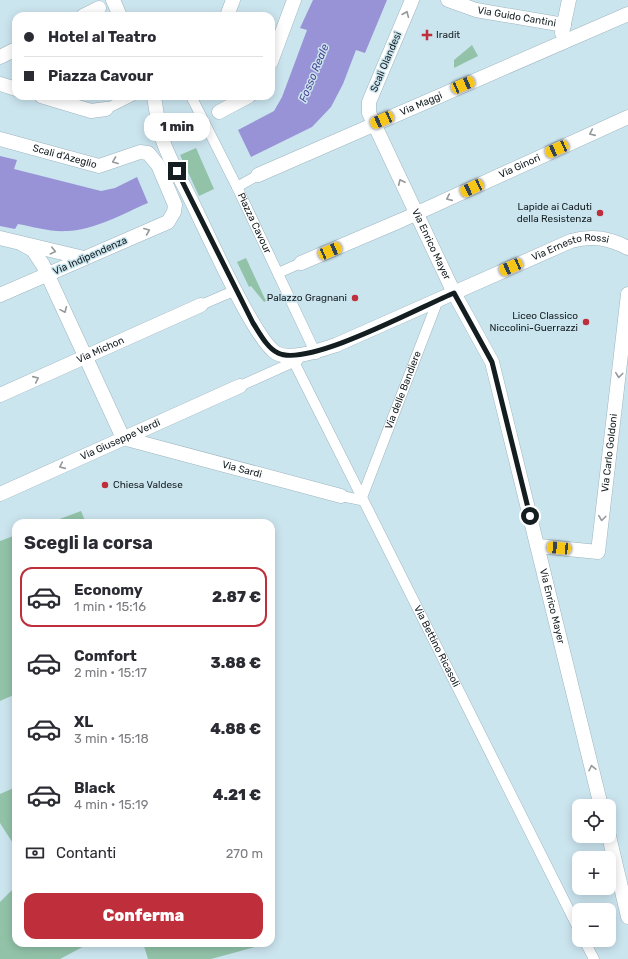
<!DOCTYPE html>
<html lang="it">
<head>
<meta charset="utf-8">
<style>
  body { margin:0; font-family:Rubik,sans-serif; background:#f2f2f3; color:#2b2b33; height:100vh; display:flex; flex-direction:column; font-size:15px; white-space:nowrap }
  * { box-sizing:border-box; margin:0 }
  p { font-size:13px; color:#7c7c81 }
  .icon { flex:none; width:22px; height:22px; fill:none; stroke:currentColor; stroke-width:2; stroke-linecap:round; stroke-linejoin:round }
  .map { position:relative; flex:1; overflow:hidden }
  .panel { position:absolute; left:12px; top:519px; width:263px; height:428px; display:flex; flex-direction:column; background:#fff; border-radius:12px; box-shadow:0 2px 10px #0003 }
  .panel>* { flex:none }
  .guide { position:absolute; left:12px; top:12px; width:263px; height:88px; border-radius:12px; box-shadow:0 2px 10px #0003; display:grid; align-content:center; height:88px; padding:0 12px; background:#fff }
  .controls { position:absolute; left:572px; top:799px; display:grid; gap:8px }
  .controls a { display:grid; place-items:center; width:44px; height:44px; border-radius:8px; background:#fff; box-shadow:0 2px 10px #0003; font-size:20px }
  .end { position:absolute; width:18px; height:18px; margin:-9px; border:5px solid #141d20; background:#fff; box-shadow:0 0 0 2px #fff }
  .from { border-radius:50% }
  .bubble { position:absolute; height:28px; border-radius:12px; background:#fff; box-shadow:0 2px 10px #0003; font-size:13px; font-weight:800; line-height:28px; text-align:center }
  .car { position:absolute; width:12px; height:24px; margin:-12px -6px; border-radius:5px; box-shadow:0 0 3px 1px #0007; background:linear-gradient(#f5c518 24%,#345 0 40%,#f5c518 0 76%,#345 0 86%,#f5c518 0) }
  .guide b { display:flex; align-items:center; gap:14px; height:38px; font-size:15px }
  .guide b+b { border-top:1px solid #e1e1e2 }
  .guide i { width:10px; height:10px; background:#2b2b33 }
  ul { padding:0; list-style:none }
  li { display:flex; align-items:center; gap:12px; height:60px; margin:0 8px 6px; padding:0 4px; border:2px solid transparent; border-radius:12px }
  li div { flex:1 }
  li b { display:block; font-size:15px }
  li em { font-style:normal; font-weight:800 }
  li.on { border-color:#bf2e3b }
  li>.icon { width:36px; height:36px; stroke-width:1.5 }
  h2 { padding:0 12px; font-size:18px; line-height:48px }
  .pay { display:flex; align-items:center; gap:10px; height:44px; padding:0 12px; font-size:15px }
  .pay p { margin-inline-start:auto }
  .primary-button { display:flex; gap:8px; margin-top:auto; padding:8px 12px }
  .primary-button a { flex:1; height:46px; border-radius:12px; background:#bf2e3b; color:#fff; font-size:16px; font-weight:800; line-height:46px; text-align:center }
  .map>svg:first-child { display:block }
</style>
</head>
<body>
<div class="map">
<svg width="628" height="959" viewBox="0 0 628 959">
  <rect width="100%" height="100%" fill="#cbe5ef"/>
  <path fill="#92c3a9" d="M472,45L478,56L454,68V60Z
    M196,148L214,189L199,196L180,155Z
    M246,258L266,301L264,302L251,286L249,287L237,262Z
    M81,511L86,523H49Z
    M16,535V694L0,701V541Z
    M16,787V848L0,823V794Z
    M16,886V943H90L60,959H0V902Z
    M143,943H258L259,946L211,959H148Z"/>
  <path fill="#9893d6" d="M313,0H387L365,53L356,50L343,84L331,107L312,127L251,157L238,130L274,111L282,97L307,30L300,28Z
    M0,156L17,160L14,169L101,191L115,188L137,177L148,203C122,214 95,230 67,231C50,232 34,227 18,224L15,229L0,226Z"/>
  <g fill="none" stroke-linecap="round" stroke-linejoin="round">
    <defs>
      <g id="pedestrian">
        <path id="s1" d="M191,96L237,187L316,354"/>
        <path d="M106,109L132,96"/>
        <path d="M237,187L258,175"/>
        <path d="M278,273L301,263"/>
        <path d="M201,305L236,290"/>
        <path id="s2" d="M294,362L579,930"/>
        <path d="M240,386L298,360"/>
        <path id="s3" d="M341,496L361,500L438,300"/>
        <path d="M584,940L594,959"/>
      </g>
      <g id="minor">
        <path d="M113,0L120,16"/>
        <path id="s4" d="M412,0L369,102V113L454,293L492,362L601,806"/>
        <path id="s5" d="M448,0L476,10L564,25"/>
        <path d="M83,16L99,8"/>
        <path d="M227,16L233,0"/>
        <path d="M562,33L569,0"/>
        <path d="M0,57L16,49"/>
        <path d="M271,62L294,0"/>
        <path d="M0,84L16,89"/>
        <path d="M41,96L91,111L106,109"/>
        <path id="s6" d="M154,96C156,110 158,124 162,138C169,160 182,181 192,202C206,230 254,339 276,353C291,361 320,350 336,345L571,241C592,235 609,238 628,248"/>
        <path d="M219,112L249,96"/>
        <path id="s7" d="M0,139L99,166L140,152L148,153L158,165L175,205L174,212L168,222L0,295"/>
        <path id="s8" d="M258,175L628,14"/>
        <path d="M0,238L84,258"/>
        <path d="M22,244L33,250L43,265L123,438"/>
        <path id="s9" d="M301,263L402,220L628,117"/>
        <path id="s10" d="M0,395L201,305"/>
        <path id="s11" d="M123,438L341,496"/>
        <path id="s12" d="M0,494L240,386"/>
        <path id="s13" d="M538,546L598,552L628,294"/>
        <path d="M609,836L628,917"/>
      </g>
    </defs>
    <use href="#pedestrian" stroke="#9db5bf" stroke-width="11"/>
    <use href="#minor" stroke="#9db5bf" stroke-width="15"/>
    <use href="#pedestrian" stroke="#fff" stroke-width="10"/>
    <use href="#minor" stroke="#fff" stroke-width="14"/>
  </g>
  <defs><path id="oneway-chevron" d="M-2-3.5L2.5 0L-2 3.5" fill="none" stroke-width="1.6" stroke-linecap="round" stroke-linejoin="round"/></defs>
  <g stroke="#95999b">
    <use href="#oneway-chevron" transform="translate(406 14) rotate(-67)"/>
    <use href="#oneway-chevron" transform="translate(592 133) rotate(156)"/>
    <use href="#oneway-chevron" transform="translate(115 161) rotate(159)"/>
    <use href="#oneway-chevron" transform="translate(401 182) rotate(-115)"/>
    <use href="#oneway-chevron" transform="translate(449 198) rotate(156)"/>
    <use href="#oneway-chevron" transform="translate(147 231) rotate(-23)"/>
    <use href="#oneway-chevron" transform="translate(53 251) rotate(13)"/>
    <use href="#oneway-chevron" transform="translate(64 310) rotate(66)"/>
    <use href="#oneway-chevron" transform="translate(619 375) rotate(97)"/>
    <use href="#oneway-chevron" transform="translate(36 379) rotate(-24)"/>
    <use href="#oneway-chevron" transform="translate(62 466) rotate(156)"/>
    <use href="#oneway-chevron" transform="translate(602 518) rotate(97)"/>
    <use href="#oneway-chevron" transform="translate(592 768) rotate(-103)"/>
  </g>
  <g fill="none" stroke-linecap="round" stroke-linejoin="round">
    <path stroke="#141d20" stroke-width="5" d="M177,171L253,323C259,332 267,348 278,353C308,368 420,307 454,293L492,362L530,516"/>
  </g>
  <g fill="#bf2e3b" stroke="#cbe5ef" stroke-width="1.5">
    <path d="M425 29h4v4h4v4h-4v4h-4v-4h-4v-4h4z"/>
    <circle cx="600" cy="213" r="4"/>
    <circle cx="355" cy="298" r="4"/>
    <circle cx="586" cy="322" r="4"/>
    <circle cx="105" cy="485" r="4"/>
  </g>
  <g text-anchor="middle" dominant-baseline="central" stroke-width="3" stroke-linejoin="round" paint-order="stroke">
    <g font-size="10" fill="#141d20" stroke="#cbe5ef">
      <text stroke="none"><textPath href="#s5" startOffset="71">Via Guido Cantini</textPath></text>
      <text transform="translate(386 62) rotate(-67)">Scali Olandesi</text>
      <text stroke="none"><textPath href="#s8" startOffset="178">Via Maggi</textPath></text>
      <text stroke="none"><textPath href="#s7" startOffset="67">Scali d'Azeglio</textPath></text>
      <text stroke="none"><textPath href="#s9" startOffset="239">Via Ginori</textPath></text>
      <text stroke="none"><textPath href="#s1" startOffset="142">Piazza Cavour</textPath></text>
      <text stroke="none"><textPath href="#s4" startOffset="267">Via Enrico Mayer</textPath></text>
      <text stroke="none"><textPath href="#s6" startOffset="604">Via Ernesto Rossi</textPath></text>
      <text transform="translate(90 256) rotate(-24)">Via Indipendenza</text>
      <text stroke="none"><textPath href="#s10" startOffset="110">Via Michon</textPath></text>
      <text stroke="none"><textPath href="#s3" startOffset="138">Via delle Bandiere</textPath></text>
      <text stroke="none"><textPath href="#s12" startOffset="132">Via Giuseppe Verdi</textPath></text>
      <text stroke="none"><textPath href="#s13" startOffset="160">Via Carlo Goldoni</textPath></text>
      <text stroke="none"><textPath href="#s11" startOffset="123">Via Sardi</textPath></text>
      <text stroke="none"><textPath href="#s4" startOffset="651">Via Enrico Mayer</textPath></text>
      <text stroke="none"><textPath href="#s2" startOffset="318">Via Bettino Ricasoli</textPath></text>
    </g>
    <g font-size="10" fill="#141d20" stroke="#cbe5ef" text-anchor="end">
      <text x="436" y="35" text-anchor="start">Iradit</text>
      <text x="592" y="207">Lapide ai Caduti<tspan x="592" dy="12">della Resistenza</tspan></text>
      <text x="347" y="298">Palazzo Gragnani</text>
      <text x="578" y="316">Liceo Classico<tspan x="578" dy="12">Niccolini-Guerrazzi</tspan></text>
      <text x="113" y="485" text-anchor="start">Chiesa Valdese</text>
    </g>
    <g font-size="11" font-style="italic" fill="#4f4292" stroke="#cbe5ef">
      <text transform="translate(314 73) rotate(-68)">Fosso Reale</text>
    </g>
  </g>
</svg>
<div class="controls">
<a><svg class="icon" aria-label="locate" viewBox="0 0 24 24"><circle cx="12" cy="12" r="6"/><path d="M12 2v4M12 18v4M2 12h4M18 12h4"/></svg></a>
<a>+</a>
<a>−</a>
</div>
<i class="end from" style="left:530px;top:516px"></i>
<i class="end" style="left:177px;top:171px"></i>
<div class="bubble" style="left:144px;top:113px;width:66px">1 min</div>
<i class="car" style="left:463px;top:85px;rotate:67deg"></i>
<i class="car" style="left:382px;top:120px;rotate:246deg"></i>
<i class="car" style="left:557px;top:149px;rotate:246deg"></i>
<i class="car" style="left:472px;top:188px;rotate:245deg"></i>
<i class="car" style="left:330px;top:251px;rotate:67deg"></i>
<i class="car" style="left:511px;top:267px;rotate:246deg"></i>
<i class="car" style="left:559px;top:548px;rotate:275deg"></i>
<div class="guide">
<b><i class="from"></i>Hotel al Teatro</b>
<b><i></i>Piazza Cavour</b>
</div>
<section class="panel">
<h2>Scegli la corsa</h2>
<ul>
<li class="on"><svg class="icon" aria-label="car" viewBox="0 0 24 24"><path d="M5 17H2v-5l4-1 3-4h7l3 4 3 1v5h-3M9 17h6M6 11h13"/><circle cx="7" cy="17" r="2"/><circle cx="17" cy="17" r="2"/></svg><div><b>Economy</b><p>1 min · 15:16</p></div><em>2.87 €</em></li>
<li><svg class="icon" aria-label="car" viewBox="0 0 24 24"><path d="M5 17H2v-5l4-1 3-4h7l3 4 3 1v5h-3M9 17h6M6 11h13"/><circle cx="7" cy="17" r="2"/><circle cx="17" cy="17" r="2"/></svg><div><b>Comfort</b><p>2 min · 15:17</p></div><em>3.88 €</em></li>
<li><svg class="icon" aria-label="car" viewBox="0 0 24 24"><path d="M5 17H2v-5l4-1 3-4h7l3 4 3 1v5h-3M9 17h6M6 11h13"/><circle cx="7" cy="17" r="2"/><circle cx="17" cy="17" r="2"/></svg><div><b>XL</b><p>3 min · 15:18</p></div><em>4.88 €</em></li>
<li><svg class="icon" aria-label="car" viewBox="0 0 24 24"><path d="M5 17H2v-5l4-1 3-4h7l3 4 3 1v5h-3M9 17h6M6 11h13"/><circle cx="7" cy="17" r="2"/><circle cx="17" cy="17" r="2"/></svg><div><b>Black</b><p>4 min · 15:19</p></div><em>4.21 €</em></li>
</ul>
<div class="pay"><svg class="icon" aria-label="cash" viewBox="0 0 24 24"><path d="M3 7h18v10H3z"/><circle cx="12" cy="12" r="2"/></svg>Contanti<p>270 m</p></div>
<div class="primary-button"><a>Conferma</a></div>
</section>
</div>
</body>
</html>
